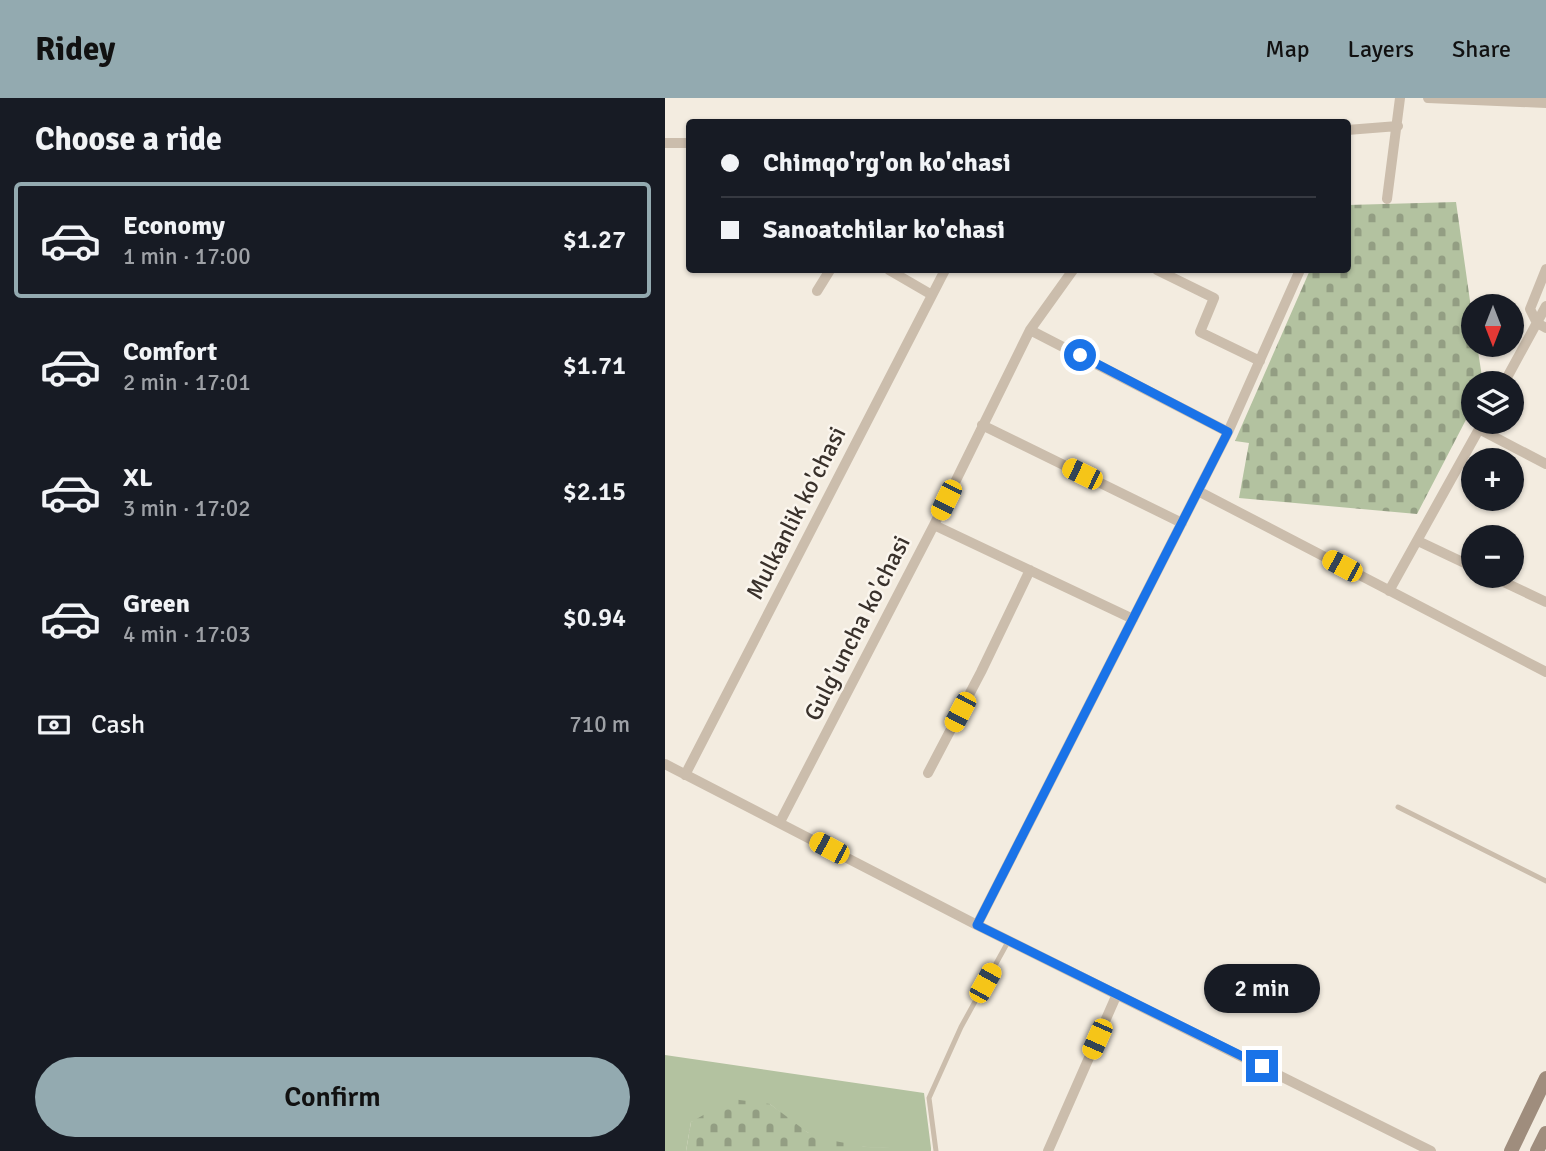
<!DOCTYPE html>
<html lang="en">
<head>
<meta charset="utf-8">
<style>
  body { margin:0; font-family:Signika,sans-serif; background:#20242c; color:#f1f3f6; height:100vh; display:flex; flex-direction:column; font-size:26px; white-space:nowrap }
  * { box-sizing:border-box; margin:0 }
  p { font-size:23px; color:#9ea1a6 }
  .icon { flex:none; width:38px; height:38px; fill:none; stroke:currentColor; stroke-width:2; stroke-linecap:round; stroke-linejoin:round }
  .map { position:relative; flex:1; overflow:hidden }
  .panel { display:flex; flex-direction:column; background:#171b24; width:665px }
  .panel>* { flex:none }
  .hud { position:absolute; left:21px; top:21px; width:665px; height:154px; border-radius:7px; box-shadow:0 2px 5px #0004; display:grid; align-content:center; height:154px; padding:0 35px; background:#171b24 }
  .needle { width:46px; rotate:180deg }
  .fabs { position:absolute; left:796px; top:196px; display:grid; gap:14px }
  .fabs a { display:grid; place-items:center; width:63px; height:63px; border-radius:50%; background:#171b24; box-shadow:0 2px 5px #0004; font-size:35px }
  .end { position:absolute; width:32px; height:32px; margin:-16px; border:9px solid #1a73e8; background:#fff; box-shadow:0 0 0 4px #fff }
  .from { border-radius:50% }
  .bubble { position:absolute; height:49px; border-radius:24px; background:#171b24; box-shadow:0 2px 5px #0004; font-size:23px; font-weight:600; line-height:49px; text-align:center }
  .car { position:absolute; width:21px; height:42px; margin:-21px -10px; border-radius:9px; box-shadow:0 0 5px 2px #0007; background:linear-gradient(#f5c518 24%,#345 0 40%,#f5c518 0 76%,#345 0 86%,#f5c518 0) }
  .hud b { display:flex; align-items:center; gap:24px; height:66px; font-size:26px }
  .hud b+b { border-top:2px solid #363941 }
  .hud i { width:18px; height:18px; background:#f1f3f6 }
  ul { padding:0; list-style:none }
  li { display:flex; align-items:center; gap:21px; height:116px; margin:0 14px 10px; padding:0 21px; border:4px solid transparent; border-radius:7px }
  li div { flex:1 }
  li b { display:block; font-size:26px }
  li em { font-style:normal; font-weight:600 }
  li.selected { border-color:#93aab0 }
  li>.icon { width:63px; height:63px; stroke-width:1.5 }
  h2 { padding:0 35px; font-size:32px; line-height:84px }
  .pay { display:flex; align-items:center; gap:18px; height:77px; padding:0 35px; font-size:26px }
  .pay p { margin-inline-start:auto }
  .action { display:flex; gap:14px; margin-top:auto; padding:14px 35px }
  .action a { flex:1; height:80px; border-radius:42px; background:#93aab0; color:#111; font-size:28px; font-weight:600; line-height:80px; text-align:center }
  header { display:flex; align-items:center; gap:42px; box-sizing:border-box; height:98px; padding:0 35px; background:#93aab0; color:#111 }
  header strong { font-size:33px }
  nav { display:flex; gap:38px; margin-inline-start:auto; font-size:24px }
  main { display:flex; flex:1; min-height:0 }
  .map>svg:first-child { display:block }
</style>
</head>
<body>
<header>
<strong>Ridey</strong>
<nav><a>Map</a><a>Layers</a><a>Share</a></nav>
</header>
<main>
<section class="panel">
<h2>Choose a ride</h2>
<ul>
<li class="selected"><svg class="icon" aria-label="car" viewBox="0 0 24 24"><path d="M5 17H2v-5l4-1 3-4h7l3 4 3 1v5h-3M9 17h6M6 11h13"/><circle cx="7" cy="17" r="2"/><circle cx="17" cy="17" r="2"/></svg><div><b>Economy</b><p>1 min · 17:00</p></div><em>$1.27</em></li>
<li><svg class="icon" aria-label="car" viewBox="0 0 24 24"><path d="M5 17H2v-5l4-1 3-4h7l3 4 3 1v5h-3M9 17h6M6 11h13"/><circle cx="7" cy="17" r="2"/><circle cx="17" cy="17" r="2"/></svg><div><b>Comfort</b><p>2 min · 17:01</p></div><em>$1.71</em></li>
<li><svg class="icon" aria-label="car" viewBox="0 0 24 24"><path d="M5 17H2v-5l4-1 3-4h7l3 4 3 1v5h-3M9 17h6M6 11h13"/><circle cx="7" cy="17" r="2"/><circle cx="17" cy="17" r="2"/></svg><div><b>XL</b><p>3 min · 17:02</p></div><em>$2.15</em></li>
<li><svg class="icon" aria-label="car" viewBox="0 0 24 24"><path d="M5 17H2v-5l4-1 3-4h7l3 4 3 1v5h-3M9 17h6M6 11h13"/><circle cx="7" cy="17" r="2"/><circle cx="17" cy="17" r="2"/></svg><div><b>Green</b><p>4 min · 17:03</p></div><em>$0.94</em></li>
</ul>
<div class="pay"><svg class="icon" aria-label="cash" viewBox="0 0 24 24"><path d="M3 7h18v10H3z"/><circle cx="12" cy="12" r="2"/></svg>Cash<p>710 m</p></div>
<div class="action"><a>Confirm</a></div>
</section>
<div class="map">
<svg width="881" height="1053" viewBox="0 0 881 1053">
  <defs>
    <pattern id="cemetery-stones" width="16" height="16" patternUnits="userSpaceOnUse" patternTransform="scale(1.75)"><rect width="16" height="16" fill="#b3c2a0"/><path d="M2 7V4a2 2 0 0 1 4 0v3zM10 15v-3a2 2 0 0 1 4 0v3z" fill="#939e83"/></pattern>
  </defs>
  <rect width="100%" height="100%" fill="#f3ece0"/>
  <path fill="#b3c2a0" d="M0,957L259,995L266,1050C228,1050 174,1053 140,1033C128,1025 116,1015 105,1006L26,1024L21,1053H0Z"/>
  <path fill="url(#cemetery-stones)" d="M791,104L808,224V247H812L818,285H808V313L805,314L752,416L574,400L584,345L570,343L645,172H682L683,107Z
    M67,1001L105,1006L142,1034L164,1042L202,1049L266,1050V1053H21L26,1024Z"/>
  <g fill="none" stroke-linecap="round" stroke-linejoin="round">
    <path stroke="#cbbdac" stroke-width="5" d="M733,709L881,783
      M271,1053L264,1000L296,929L344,842"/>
    <path stroke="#cbbdac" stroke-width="10" d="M763,0L881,5
      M682,32L733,28
      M0,45H24
      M722,101L735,0
      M881,171L865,211L872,225L881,230
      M224,172L267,197
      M492,172L549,200L535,234L595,263
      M152,193L165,172
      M365,232L563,334
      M839,285L881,208
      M317,327L517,425
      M814,331L881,366
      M533,393L881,574
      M269,427L468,521
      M753,443L808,469
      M826,478L881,504
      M724,493L818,324
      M0,666L312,827L766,1053
      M263,675L316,574L365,472
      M20,677L280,172
      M115,724L269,427L365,232L408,172
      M312,827L563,334L635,172
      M383,1053L452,896"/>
    <path stroke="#9f8d7d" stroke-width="14" d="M846,1053L881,980
      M872,1053L881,1035"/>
  </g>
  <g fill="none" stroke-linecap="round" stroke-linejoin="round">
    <path stroke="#1a73e8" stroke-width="9" d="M415,257L563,334L312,827L597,968"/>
  </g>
  <g text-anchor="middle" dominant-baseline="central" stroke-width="5" stroke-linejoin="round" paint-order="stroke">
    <g font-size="24" fill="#39312b" stroke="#faf5ed">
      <text transform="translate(131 415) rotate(-63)">Mulkanlik ko'chasi</text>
      <text transform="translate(192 530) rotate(-63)">Gulg'uncha ko'chasi</text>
    </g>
  </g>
</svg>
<div class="fabs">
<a><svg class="needle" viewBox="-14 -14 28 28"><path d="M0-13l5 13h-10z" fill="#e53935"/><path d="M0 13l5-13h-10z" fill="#9ea1a6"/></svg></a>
<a><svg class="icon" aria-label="layers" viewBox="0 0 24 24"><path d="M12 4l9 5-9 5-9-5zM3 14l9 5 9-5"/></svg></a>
<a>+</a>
<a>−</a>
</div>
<i class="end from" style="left:415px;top:257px"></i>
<i class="end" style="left:597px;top:968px"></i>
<div class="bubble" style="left:539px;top:866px;width:116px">2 min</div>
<i class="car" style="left:417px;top:376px;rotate:296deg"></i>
<i class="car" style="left:281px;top:402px;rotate:206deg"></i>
<i class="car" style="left:677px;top:468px;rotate:298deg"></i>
<i class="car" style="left:295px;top:614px;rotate:208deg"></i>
<i class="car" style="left:164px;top:750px;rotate:298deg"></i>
<i class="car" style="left:320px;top:885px;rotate:29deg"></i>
<i class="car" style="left:432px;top:941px;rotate:204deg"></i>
<div class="hud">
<b><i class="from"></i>Chimqo'rg'on ko'chasi</b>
<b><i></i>Sanoatchilar ko'chasi</b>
</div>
</div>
</main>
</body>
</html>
